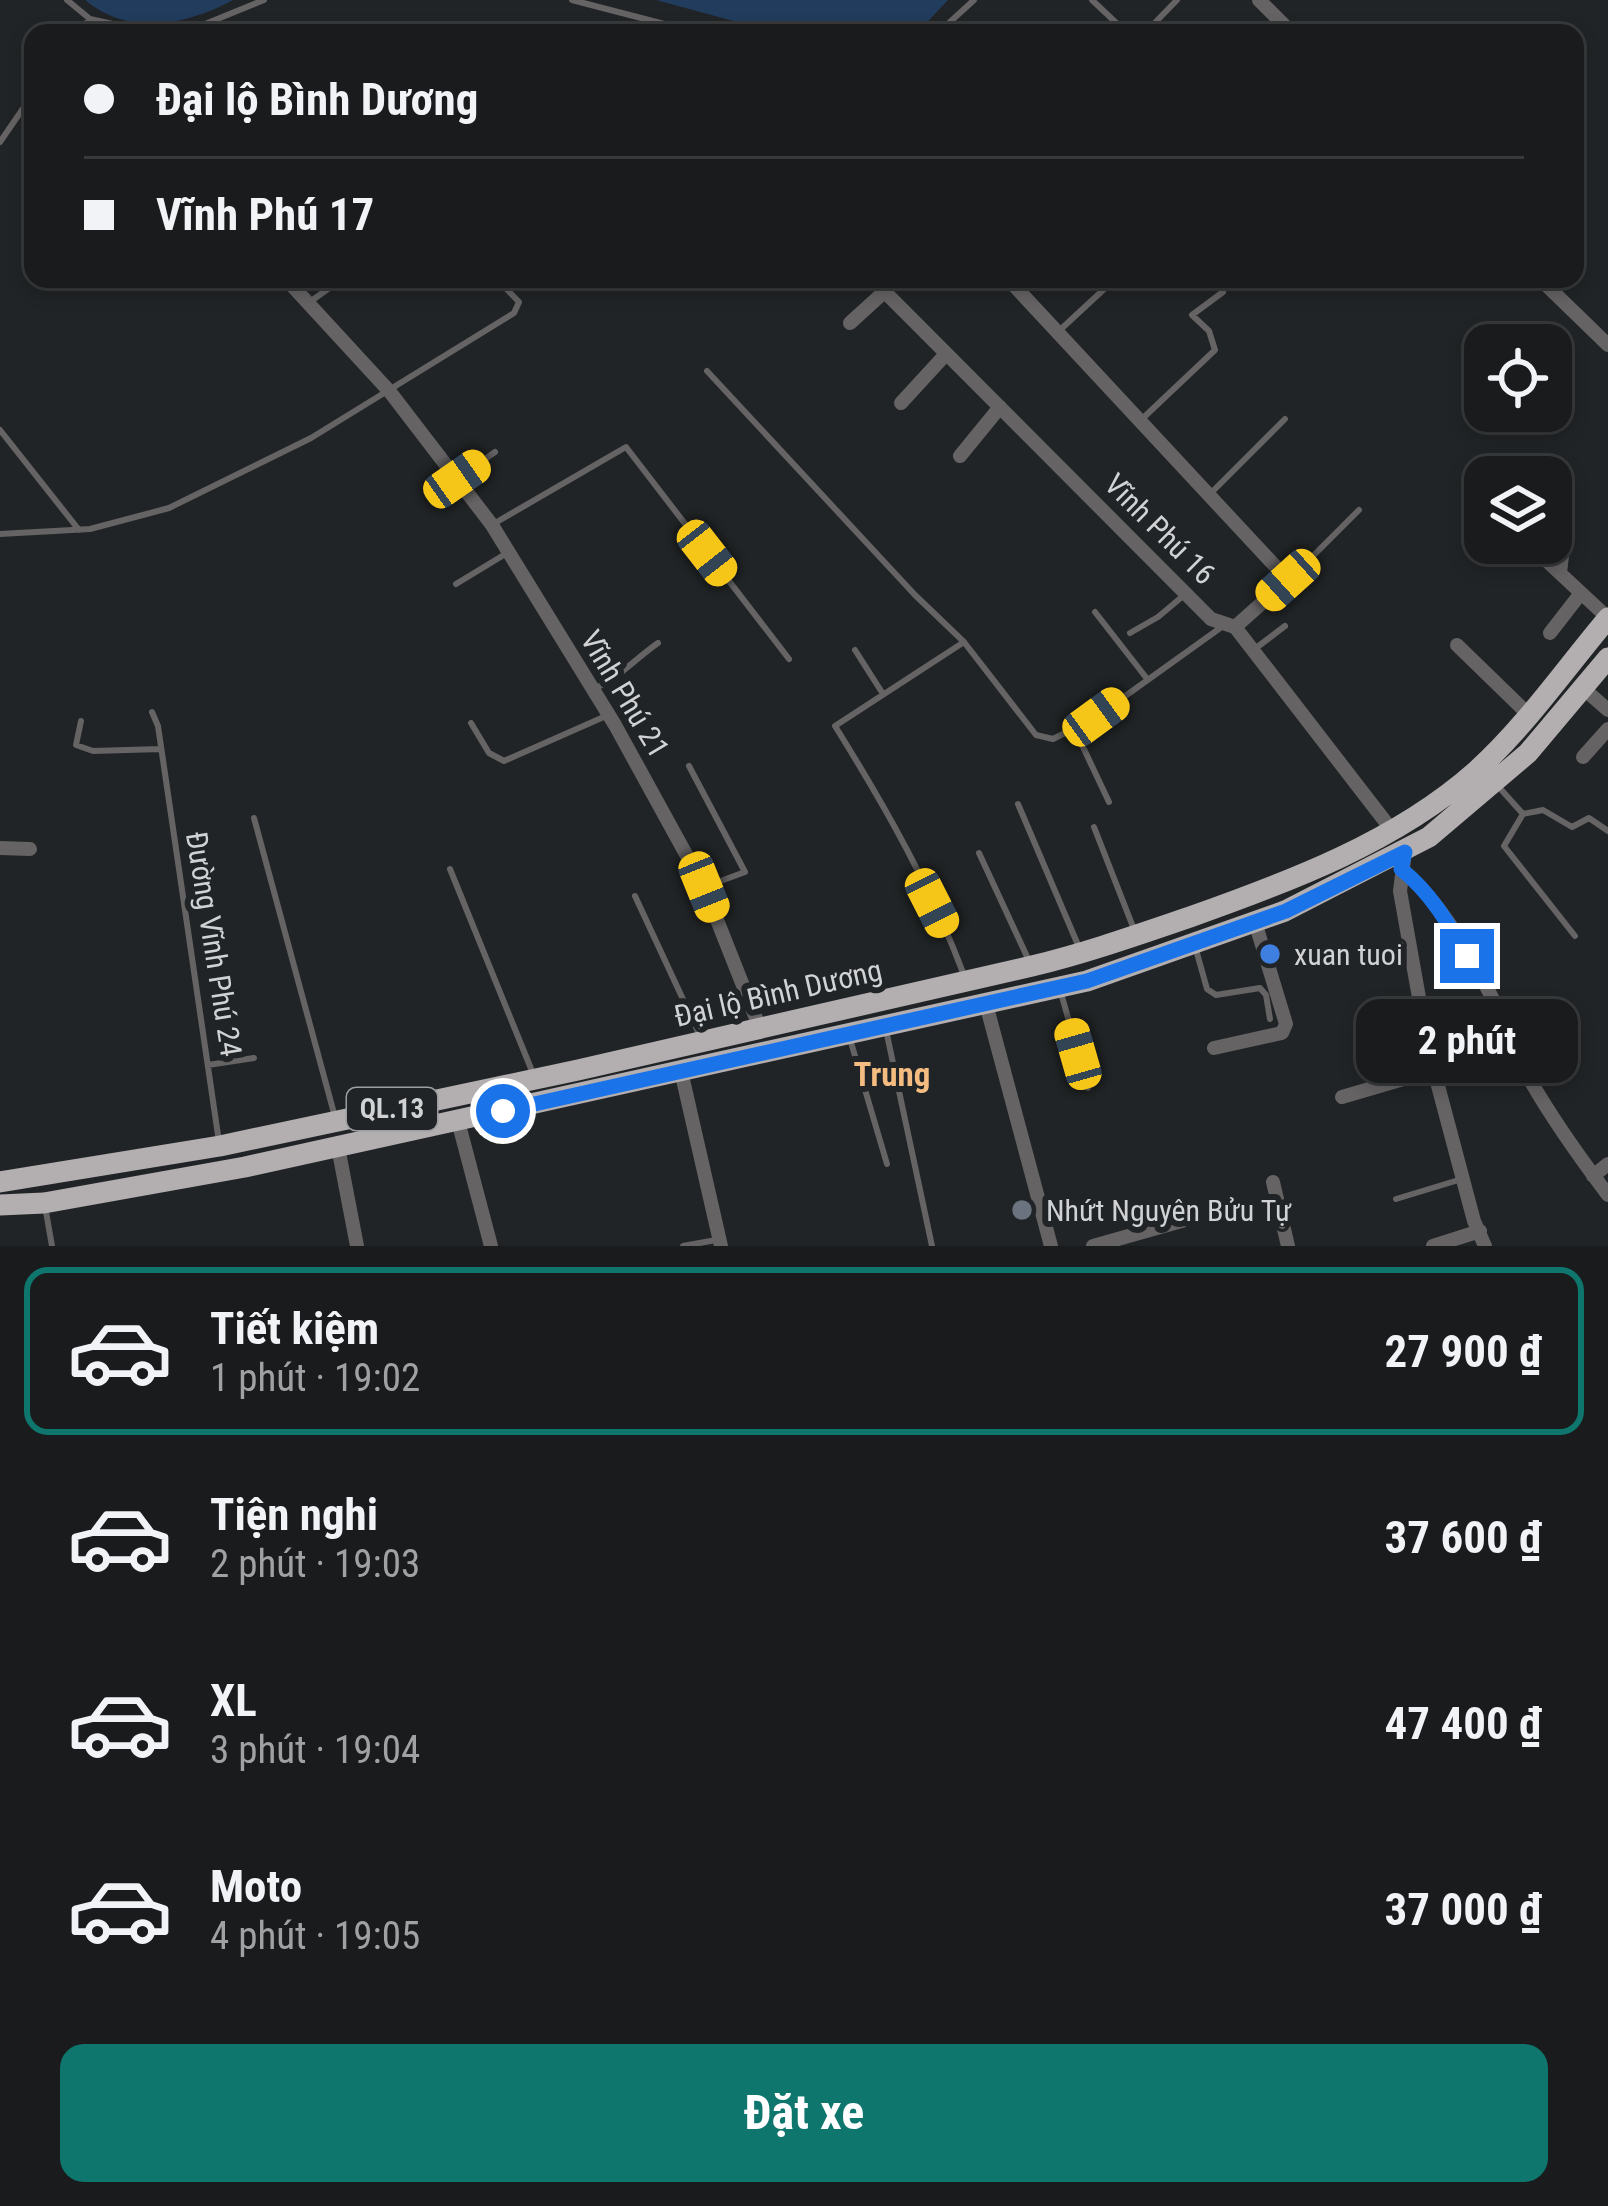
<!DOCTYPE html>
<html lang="vi">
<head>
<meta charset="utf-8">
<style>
  body { margin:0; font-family:"Roboto Condensed",sans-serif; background:#222425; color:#f1f3f6; height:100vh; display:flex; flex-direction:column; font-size:45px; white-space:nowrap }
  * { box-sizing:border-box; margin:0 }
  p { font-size:39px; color:#9fa1a3 }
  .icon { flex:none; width:66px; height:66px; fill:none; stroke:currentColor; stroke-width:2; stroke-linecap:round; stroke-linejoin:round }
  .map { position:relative; height:1246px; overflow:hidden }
  .sheet { display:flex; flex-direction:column; background:#191b1c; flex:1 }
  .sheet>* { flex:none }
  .hud { position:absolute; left:24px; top:24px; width:1560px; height:264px; border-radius:24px; box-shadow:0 6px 18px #0003,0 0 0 3px #37393b; display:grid; align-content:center; height:264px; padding:0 60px; background:#191b1c }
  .buttons { position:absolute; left:1464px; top:324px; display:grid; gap:24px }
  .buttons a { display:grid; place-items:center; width:108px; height:108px; border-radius:24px; background:#191b1c; box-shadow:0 6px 18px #0003,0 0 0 3px #37393b; font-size:60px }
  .end { position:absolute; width:54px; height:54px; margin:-27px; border:15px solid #1a73e8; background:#fff; box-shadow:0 0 0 6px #fff }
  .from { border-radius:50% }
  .bubble { position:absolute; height:84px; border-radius:24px; background:#191b1c; box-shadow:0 6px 18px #0003,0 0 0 3px #37393b; font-size:39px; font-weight:700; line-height:84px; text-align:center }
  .car { position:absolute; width:36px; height:72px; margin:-36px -18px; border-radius:15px; box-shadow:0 0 9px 3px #0007; background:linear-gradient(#f5c518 24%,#345 0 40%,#f5c518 0 76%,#345 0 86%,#f5c518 0) }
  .hud b { display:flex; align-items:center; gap:42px; height:114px; font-size:45px }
  .hud b+b { border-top:3px solid #37393b }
  .hud i { width:30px; height:30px; background:#f1f3f6 }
  ul { padding:21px 0 0; list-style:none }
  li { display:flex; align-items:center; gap:36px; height:168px; margin:0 24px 18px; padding:0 36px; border:6px solid transparent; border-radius:24px }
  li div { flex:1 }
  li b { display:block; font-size:45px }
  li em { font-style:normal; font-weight:700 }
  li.current { border-color:#0f766e }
  li>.icon { width:108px; height:108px; stroke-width:1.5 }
  .button { display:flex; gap:24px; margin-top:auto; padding:24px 60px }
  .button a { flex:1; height:138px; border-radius:24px; background:#0f766e; color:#fff; font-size:48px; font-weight:700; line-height:138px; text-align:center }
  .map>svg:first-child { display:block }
</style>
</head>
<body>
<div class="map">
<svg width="1608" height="1246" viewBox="0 0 1608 1246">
  <rect width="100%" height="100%" fill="#212426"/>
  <path fill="#213c5d" d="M85,0H233C187,25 129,37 85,0Z
    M656,0H948L917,33H778Z"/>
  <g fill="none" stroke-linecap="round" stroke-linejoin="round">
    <path stroke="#656363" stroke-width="6" d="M67,0L90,19L153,33
      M572,0L699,33
      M1092,0L1127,33
      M76,33L90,19
      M183,33L264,0
      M938,33L974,0
      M1145,33L1177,0
      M0,142L33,94
      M311,301L342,279
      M1060,330L1115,279
      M707,371L915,595L964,642L835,726C885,806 932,889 965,978
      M1142,419L1215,350L1209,331L1192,315L1223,292
      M0,430L79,530
      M460,477L495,452
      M1210,494L1285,419
      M495,523L626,447L789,659
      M0,534L90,529L169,508L311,438L514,313L519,302L497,279
      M1291,578L1359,510
      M456,584L507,553
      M1095,612L1148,680
      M1130,633L1158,617L1183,596
      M964,642L1036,735L1053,739L1096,717L1223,626
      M1256,648L1285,626
      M855,650L883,694
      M596,688C621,676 635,659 658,643
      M152,712L158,726L219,1142
      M81,721L76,745L93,751L161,749
      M471,723L489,753L504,761L606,716
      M1074,728L1109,802
      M689,766L745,872L707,886
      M1497,785L1523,814L1504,846L1575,936
      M1018,804L1078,945
      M1523,814L1543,810L1572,827L1589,818L1608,831
      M254,818L335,1117
      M1094,827L1135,932
      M979,853L1030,963
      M450,869L534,1076
      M635,896L701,1038
      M1195,946L1207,989L1216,995L1260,988L1266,995L1270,1019
      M1061,993L1088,1088
      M886,1030L932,1246
      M850,1039L887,1164
      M208,1065L254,1058
      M1396,1199L1462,1179
      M45,1206L52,1246
      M683,1246L716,1240"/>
    <path stroke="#656363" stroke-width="14" d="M1259,0L1292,33
      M1547,33L1548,32
      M286,279L390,392L492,525L615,725L704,887L759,1026
      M872,279L1211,619L1235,627L1391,829
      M1008,279L1288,580L1235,627
      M1540,279L1608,345
      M850,323L884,292
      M901,403L946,354
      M960,456L1000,407
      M1552,494L1567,513L1560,573
      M1535,550L1608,618
      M1550,633L1581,593
      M1457,645L1528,714
      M1584,689L1608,710
      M1583,757L1608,729
      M0,848L30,849
      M1405,852L1400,891L1428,1048L1474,1221L1485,1246
      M1401,869C1449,908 1485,982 1512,1038C1519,1051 1523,1067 1530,1080C1553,1120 1580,1158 1608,1195
      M986,1004L1051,1246
      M1214,1048L1282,1033L1286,1024L1255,922
      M681,1071L721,1246
      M1342,1097L1434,1070
      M458,1121L491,1246
      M338,1147L357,1246
      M1593,1176L1608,1164
      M1273,1182L1288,1246
      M1093,1246L1203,1215
      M1433,1246L1480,1231"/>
    <path stroke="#b3aeb0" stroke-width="21" d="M0,1182L220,1146L578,1070L1032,966C1086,953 1137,935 1190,917C1289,882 1396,842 1476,771C1525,727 1565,669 1608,618
      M0,1205L44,1203L245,1167L1087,981L1285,911L1429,837L1528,753L1608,658"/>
  </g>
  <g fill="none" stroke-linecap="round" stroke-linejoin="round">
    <path stroke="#1a73e8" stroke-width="15" d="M503,1111L1087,981L1286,911L1405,852L1401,869C1431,893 1448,923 1467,956"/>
  </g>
  <circle fill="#3f7fe0" stroke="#212426" stroke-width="4.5" cx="1270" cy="954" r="12"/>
  <circle fill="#6b7280" stroke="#212426" stroke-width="4.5" cx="1022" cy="1210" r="12"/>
  <g text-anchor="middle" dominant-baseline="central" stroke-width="12" stroke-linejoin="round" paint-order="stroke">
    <rect fill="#212426" stroke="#9c9ea0" stroke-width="3" x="347" y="1088" width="90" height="42" rx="9"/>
    <g font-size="27" font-weight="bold" fill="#d0d2d4">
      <text x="392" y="1109">QL.13</text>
    </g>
    <g font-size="30" fill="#d0d2d4" stroke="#212426">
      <text transform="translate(1160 529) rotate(45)">Vĩnh Phú 16</text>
      <text transform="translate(625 694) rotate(59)">Vĩnh Phú 21</text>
      <text transform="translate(214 944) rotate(81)">Đường Vĩnh Phú 24</text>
      <text transform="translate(778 993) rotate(-13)">Đại lộ Bình Dương</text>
    </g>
    <g font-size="30" fill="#d0d2d4" stroke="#212426" text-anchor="start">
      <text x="1294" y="954">xuan tuoi</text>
      <text x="1046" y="1210">Nhứt Nguyên Bửu Tự</text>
    </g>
    <g font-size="33" font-weight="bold" fill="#f5bc81" stroke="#212426">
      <text x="892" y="1074">Trung</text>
    </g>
  </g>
</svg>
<div class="buttons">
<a><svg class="icon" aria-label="locate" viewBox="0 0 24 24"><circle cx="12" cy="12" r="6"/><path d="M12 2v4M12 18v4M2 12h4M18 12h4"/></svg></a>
<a><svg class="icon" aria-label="layers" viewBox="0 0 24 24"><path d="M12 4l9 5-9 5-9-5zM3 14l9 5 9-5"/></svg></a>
</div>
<i class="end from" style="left:503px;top:1111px"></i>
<i class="end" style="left:1467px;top:956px"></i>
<div class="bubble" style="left:1356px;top:999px;width:222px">2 phút</div>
<i class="car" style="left:457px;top:479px;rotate:55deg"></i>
<i class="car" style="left:707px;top:553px;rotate:142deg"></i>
<i class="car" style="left:1288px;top:580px;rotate:228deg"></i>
<i class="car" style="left:1096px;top:717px;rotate:54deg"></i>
<i class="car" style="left:704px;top:887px;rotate:158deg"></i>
<i class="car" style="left:932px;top:903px;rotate:153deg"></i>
<i class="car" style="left:1078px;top:1054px;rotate:344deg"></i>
<div class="hud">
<b><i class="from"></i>Đại lộ Bình Dương</b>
<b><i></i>Vĩnh Phú 17</b>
</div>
</div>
<section class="sheet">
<ul>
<li class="current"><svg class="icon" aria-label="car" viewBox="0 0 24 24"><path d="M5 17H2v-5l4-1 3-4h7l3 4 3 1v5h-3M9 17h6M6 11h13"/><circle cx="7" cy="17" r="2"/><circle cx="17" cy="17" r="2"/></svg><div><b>Tiết kiệm</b><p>1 phút · 19:02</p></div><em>27 900 ₫</em></li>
<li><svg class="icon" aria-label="car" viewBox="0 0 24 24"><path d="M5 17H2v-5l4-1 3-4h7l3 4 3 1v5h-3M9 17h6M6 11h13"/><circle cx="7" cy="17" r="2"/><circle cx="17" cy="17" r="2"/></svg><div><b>Tiện nghi</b><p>2 phút · 19:03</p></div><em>37 600 ₫</em></li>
<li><svg class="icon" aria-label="car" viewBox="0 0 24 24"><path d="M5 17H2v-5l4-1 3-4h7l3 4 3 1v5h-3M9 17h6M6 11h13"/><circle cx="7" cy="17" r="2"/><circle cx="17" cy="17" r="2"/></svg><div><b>XL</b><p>3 phút · 19:04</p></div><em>47 400 ₫</em></li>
<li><svg class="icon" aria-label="car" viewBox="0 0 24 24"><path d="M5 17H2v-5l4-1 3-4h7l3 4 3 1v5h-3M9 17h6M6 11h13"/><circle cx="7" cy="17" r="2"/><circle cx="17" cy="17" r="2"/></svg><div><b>Moto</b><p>4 phút · 19:05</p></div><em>37 000 ₫</em></li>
</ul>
<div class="button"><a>Đặt xe</a></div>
</section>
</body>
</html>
